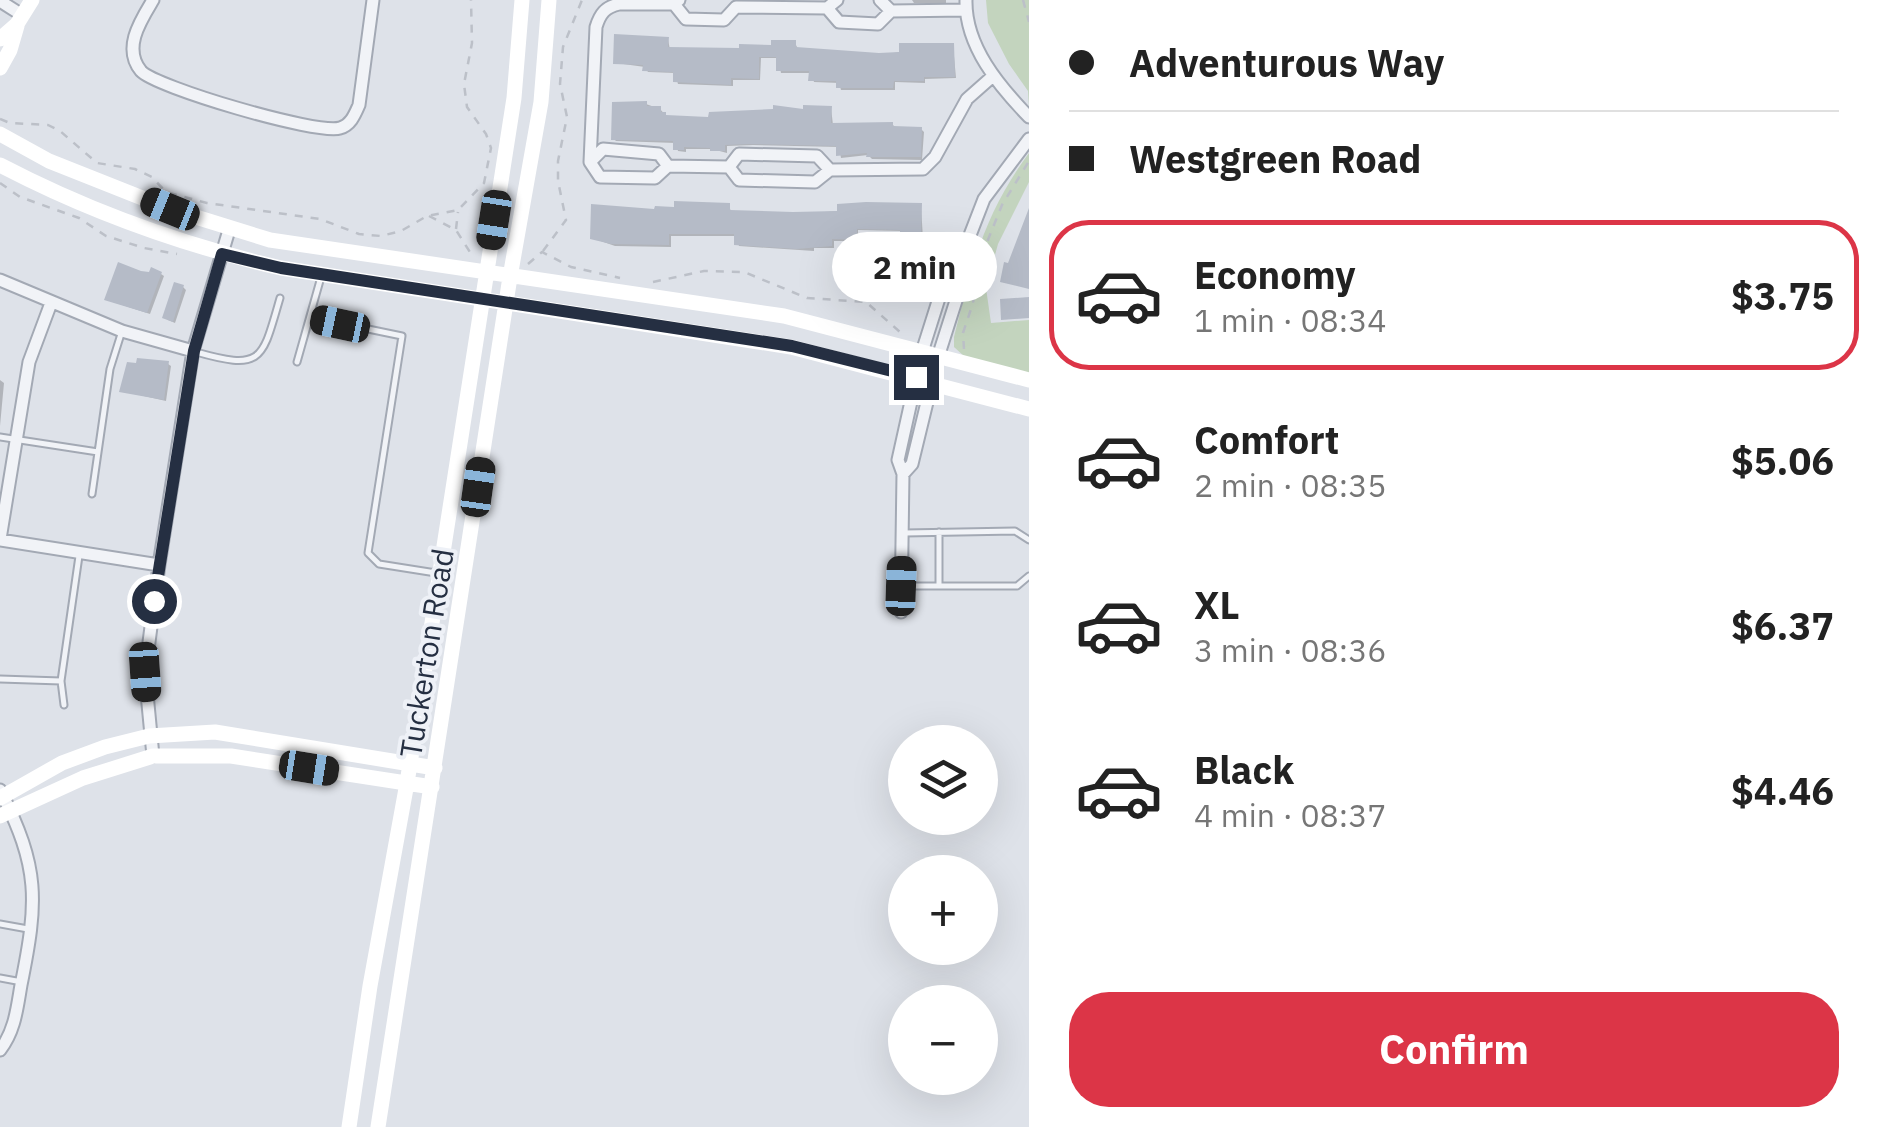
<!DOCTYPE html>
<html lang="en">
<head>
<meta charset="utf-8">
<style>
  body { margin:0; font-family:"IBM Plex Sans",sans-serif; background:#f2f2f2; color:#222; height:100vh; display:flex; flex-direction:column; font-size:38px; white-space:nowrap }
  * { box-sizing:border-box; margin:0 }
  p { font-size:32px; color:#767676 }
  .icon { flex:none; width:55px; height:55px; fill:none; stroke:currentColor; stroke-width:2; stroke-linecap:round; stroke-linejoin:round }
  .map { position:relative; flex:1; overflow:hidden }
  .side { display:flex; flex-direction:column; background:#fff; width:850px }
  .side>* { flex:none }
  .guide { display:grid; align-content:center; height:220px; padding:0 40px; background:#fff }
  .controls { position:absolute; left:888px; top:725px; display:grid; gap:20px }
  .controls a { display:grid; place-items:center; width:110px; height:110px; border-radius:50%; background:#fff; box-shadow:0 10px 40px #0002; font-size:50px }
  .end { position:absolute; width:45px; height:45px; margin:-22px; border:12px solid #252f42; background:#fff; box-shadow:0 0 0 5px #fff }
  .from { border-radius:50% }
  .bubble { position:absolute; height:70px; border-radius:35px; background:#fff; box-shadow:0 10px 40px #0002; font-size:32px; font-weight:700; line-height:70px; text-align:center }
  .car { position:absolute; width:30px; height:60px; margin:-30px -15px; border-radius:12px; box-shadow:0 0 8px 2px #0007; background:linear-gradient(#222 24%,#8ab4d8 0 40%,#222 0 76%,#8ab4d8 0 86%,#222 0) }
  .guide b { display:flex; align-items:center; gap:35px; height:95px; font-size:38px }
  .guide b+b { border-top:2px solid #e0e0e0 }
  .guide i { width:25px; height:25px; background:#222 }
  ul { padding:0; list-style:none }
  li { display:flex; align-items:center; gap:30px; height:150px; margin:0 20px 15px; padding:0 20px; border:5px solid transparent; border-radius:40px }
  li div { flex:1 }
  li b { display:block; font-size:38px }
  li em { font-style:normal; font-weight:700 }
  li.active { border-color:#dc3547 }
  li>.icon { width:90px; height:90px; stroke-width:1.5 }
  .cta { display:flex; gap:20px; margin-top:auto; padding:20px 40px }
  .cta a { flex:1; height:115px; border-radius:40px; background:#dc3547; color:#fff; font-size:40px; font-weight:700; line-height:115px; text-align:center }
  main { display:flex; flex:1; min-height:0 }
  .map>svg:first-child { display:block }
</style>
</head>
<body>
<main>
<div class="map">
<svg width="1029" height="1127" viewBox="0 0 1029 1127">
  <rect width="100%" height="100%" fill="#dee2e9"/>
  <path fill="#c3d4be" d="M986,0H1029V108L1028,91L1009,64L988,23Z
    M1029,153V182L998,244L986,288L991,323L1029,320V374L965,357L954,347V337C972,265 984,214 1029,153Z"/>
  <path fill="#0003" d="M912,0H946V3H914Z
    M668,39L670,50L773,48L795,43L798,49L879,55L953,45L956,78L925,79V83L895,82V90H841L839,83L814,82L811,73H781L778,58H761L760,80H733V86L678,84L675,73L648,72L645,67L616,63Z
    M646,104L660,109L668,118L711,119L831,108L833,125L892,124L896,128L921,129L924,132L922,160L872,159L868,155L841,158L839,147L753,145L727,146V153L712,149H686V152L678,151L676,143L616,141L614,139Z
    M729,205L731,212L793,214L921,206L923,239L905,238L903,231L858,230V241H834V248H814V251L739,246L736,236H671V247L615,246L592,238L657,211Z
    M161,274L164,276L150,314L107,300L150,275Z
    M183,287L186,290L175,323L168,320L165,318Z
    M168,364L171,366L166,401L122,391Z
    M0,380L4,383L0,426Z"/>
  <path fill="#b5bbc7" d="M614,34L669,37L668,47L739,48V44L771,45V40H796V47L879,53L899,52V43H954L955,77H924V81H894L893,88H836V81H808L809,71H776V57H759V79L731,78V85L673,82V72L642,71L643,65L613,64Z
    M647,101V106H661V112H666V115L708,117L709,112L773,109V105L803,109V105L832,106L831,123L893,122V126L922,127L921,157H866L867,153L836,156V146L749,144L725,145V151H710V148L684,147V150H673V141L611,140L612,102Z
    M674,201L730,203V210L793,212L837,211V204L866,202L922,203L921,237H900V230L857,229V240L832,239V246L797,249L734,245V234H669V245L611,244L590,239L591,204L654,209L655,206L674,207Z
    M1029,208V289L1000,282L1004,262L1008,263Z
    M118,262L141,271L149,272L151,267L162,272L147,313L104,300Z
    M174,282L184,285L173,322L162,318Z
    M1029,297V318L1001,320L1000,299Z
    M137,358L169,361L164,400L119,392L127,362L136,363Z"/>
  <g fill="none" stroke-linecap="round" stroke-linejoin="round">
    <defs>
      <path id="lane" d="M310,317L402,336L368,553L379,564L436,573
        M196,352C263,371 262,360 280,298
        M297,362L321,277
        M0,437L98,452
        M92,494L110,369L121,334
        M905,533L1015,531L1029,540
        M901,586H1017L1029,576
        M939,586V532
        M0,679L61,681L79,556
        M61,681L64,705
        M0,924L28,929
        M0,978L22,982"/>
      <path id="street" d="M153,0C141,20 122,48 141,71C155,87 317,135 340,128C351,125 355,114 359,105L373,0
        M880,0L891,11
        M966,0C965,46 999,86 1029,117
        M0,1L22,15
        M674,4L686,19L724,20L736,7L827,8L837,0
        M827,8L839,22L878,24L891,11L966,10
        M590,162L596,27C600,14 605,7 619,4H674L679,0
        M590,162L600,177L655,178L668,166L729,167
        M590,162L603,149L659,154L668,166
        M729,167L739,180L815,182L830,170L923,169L935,157L967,99L993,76
        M729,167L739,154L817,156L830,170
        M0,280L122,331L193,351
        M903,474L912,464L938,357L961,285L960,261
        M0,539L29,362L51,303
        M0,540L159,565
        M901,612L903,474L898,460L922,352L946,276L960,261L984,199L1029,139
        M153,756L145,673L159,565L193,351L229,230
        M0,790C40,868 38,901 21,985C17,1008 15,1031 0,1050"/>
    </defs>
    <use href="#lane" stroke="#a3a9b4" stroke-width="9"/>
    <use href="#street" stroke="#a3a9b4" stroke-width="15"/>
    <path stroke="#bcc0c8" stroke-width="2.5" stroke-dasharray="8 8" stroke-linecap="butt" d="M1023,0L1029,22
      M0,119L10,123L48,125L60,131L97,163L135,169L152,177L166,192L207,203L320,219L359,234L381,236L401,231L427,216L458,210L484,183L491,148L486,134L467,107L464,84L472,43L471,0
      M0,183L20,197L79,218L106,236L144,248L177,254
      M429,216L456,230L473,257
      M456,229L458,212
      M543,251L566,220L558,181V161L567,117L560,84L563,47L582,0
      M528,264L542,252L571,267L620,278
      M653,282L704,271L744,272L807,298L866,302L900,332
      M964,349L963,333L973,303L979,262L1002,205L1029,161"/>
    <use href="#lane" stroke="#f1f3f7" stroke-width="5"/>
    <use href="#street" stroke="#f1f3f7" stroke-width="11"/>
    <path stroke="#fff" stroke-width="15" d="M0,39L17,24L32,0
      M0,68L10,50L17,26
      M0,134L49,161L170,209L270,240L784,316L1029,380
      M0,165C90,212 182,245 281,268L791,347L1029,409
      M0,798L62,763L105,747L149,736L215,732L435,768
      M0,816L83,778L153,756H231L432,787
      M349,1127L370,986L407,783L514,98L522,0
      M378,1127L510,277L541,102L549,0"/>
  </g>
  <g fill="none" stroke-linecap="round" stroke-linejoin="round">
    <path stroke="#252f42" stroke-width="12" d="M154,601L194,351L222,254L281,268L792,346L916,377"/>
  </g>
  <g text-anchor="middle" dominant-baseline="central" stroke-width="8" stroke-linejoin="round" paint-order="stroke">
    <g font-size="30" fill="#252f42" stroke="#eef1f7">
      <text transform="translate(426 653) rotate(-81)">Tuckerton Road</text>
    </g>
  </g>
</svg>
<div class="controls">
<a><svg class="icon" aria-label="layers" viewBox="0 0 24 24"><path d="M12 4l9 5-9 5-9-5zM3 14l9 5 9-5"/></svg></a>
<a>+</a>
<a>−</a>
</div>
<i class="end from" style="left:154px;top:601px"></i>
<i class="end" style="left:916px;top:377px"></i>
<div class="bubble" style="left:832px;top:232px;width:165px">2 min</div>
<i class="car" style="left:170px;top:209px;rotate:292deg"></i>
<i class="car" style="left:494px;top:220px;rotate:189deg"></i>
<i class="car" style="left:340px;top:324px;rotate:282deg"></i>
<i class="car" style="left:478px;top:487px;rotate:8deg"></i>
<i class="car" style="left:901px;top:586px;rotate:2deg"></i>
<i class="car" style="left:145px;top:672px;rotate:176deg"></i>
<i class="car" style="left:309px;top:768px;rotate:99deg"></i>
</div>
<section class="side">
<div class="guide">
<b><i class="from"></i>Adventurous Way</b>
<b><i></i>Westgreen Road</b>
</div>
<ul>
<li class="active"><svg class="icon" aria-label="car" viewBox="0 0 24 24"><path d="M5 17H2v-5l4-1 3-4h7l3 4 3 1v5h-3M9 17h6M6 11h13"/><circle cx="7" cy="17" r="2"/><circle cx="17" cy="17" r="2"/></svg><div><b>Economy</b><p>1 min · 08:34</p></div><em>$3.75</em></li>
<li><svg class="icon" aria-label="car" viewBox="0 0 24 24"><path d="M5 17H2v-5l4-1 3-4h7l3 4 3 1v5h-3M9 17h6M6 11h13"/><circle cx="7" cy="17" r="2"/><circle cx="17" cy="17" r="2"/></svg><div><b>Comfort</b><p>2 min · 08:35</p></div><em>$5.06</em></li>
<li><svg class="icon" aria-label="car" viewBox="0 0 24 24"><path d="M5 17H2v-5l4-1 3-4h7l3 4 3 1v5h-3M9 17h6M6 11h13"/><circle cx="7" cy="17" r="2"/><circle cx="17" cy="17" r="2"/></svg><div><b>XL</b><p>3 min · 08:36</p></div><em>$6.37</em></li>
<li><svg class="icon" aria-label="car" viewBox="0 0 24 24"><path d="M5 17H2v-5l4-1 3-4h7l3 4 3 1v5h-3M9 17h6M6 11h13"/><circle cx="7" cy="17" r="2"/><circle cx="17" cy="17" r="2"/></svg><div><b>Black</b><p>4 min · 08:37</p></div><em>$4.46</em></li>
</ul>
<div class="cta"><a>Confirm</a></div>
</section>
</main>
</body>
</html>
